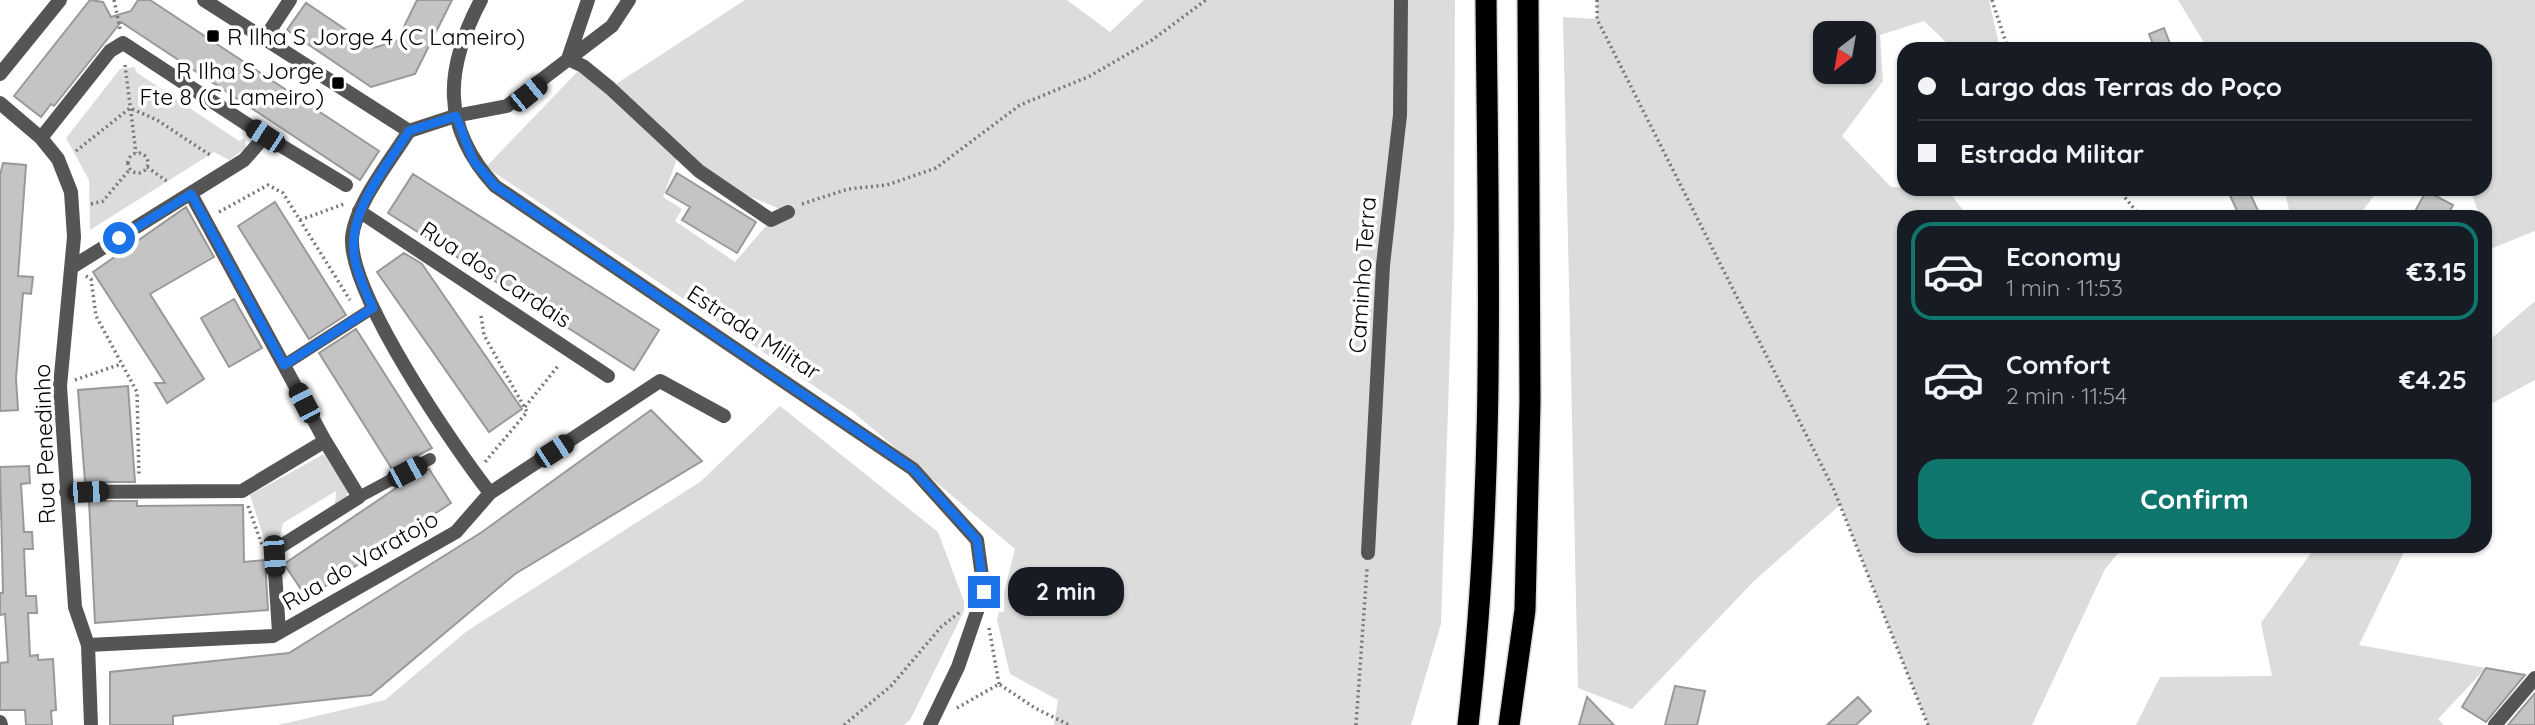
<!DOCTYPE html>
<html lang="en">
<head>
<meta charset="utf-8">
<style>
  body { margin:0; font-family:Quicksand,sans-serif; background:#20242c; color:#f1f3f6; height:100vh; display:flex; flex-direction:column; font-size:26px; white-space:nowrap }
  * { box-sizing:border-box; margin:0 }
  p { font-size:23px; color:#9ea1a6 }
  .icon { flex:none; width:38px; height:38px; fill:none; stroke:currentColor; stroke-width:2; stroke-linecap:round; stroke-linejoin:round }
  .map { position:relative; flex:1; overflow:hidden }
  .drawer { position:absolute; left:1897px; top:210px; width:595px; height:343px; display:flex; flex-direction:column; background:#171b24; border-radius:21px; box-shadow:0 2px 5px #0004 }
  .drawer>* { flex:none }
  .banner { position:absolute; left:1897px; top:42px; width:595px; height:154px; border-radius:21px; box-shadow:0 2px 5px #0004; display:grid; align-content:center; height:154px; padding:0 21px; background:#171b24 }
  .needle { width:46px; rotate:211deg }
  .buttons { position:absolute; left:1813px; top:21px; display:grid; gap:14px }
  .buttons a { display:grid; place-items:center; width:63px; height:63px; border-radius:14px; background:#171b24; box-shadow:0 2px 5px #0004; font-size:35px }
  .end { position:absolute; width:32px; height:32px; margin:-16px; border:9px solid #1a73e8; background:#fff; box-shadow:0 0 0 4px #fff }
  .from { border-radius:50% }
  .bubble { position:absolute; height:49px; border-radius:21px; background:#171b24; box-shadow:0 2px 5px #0004; font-size:23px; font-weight:800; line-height:49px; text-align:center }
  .car { position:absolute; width:21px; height:42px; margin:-21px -10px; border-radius:9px; box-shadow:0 0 5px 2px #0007; background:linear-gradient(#222 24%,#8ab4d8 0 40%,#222 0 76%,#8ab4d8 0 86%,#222 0) }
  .banner b { display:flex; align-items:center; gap:24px; height:66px; font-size:26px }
  .banner b+b { border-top:2px solid #363941 }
  .banner i { width:18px; height:18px; background:#f1f3f6 }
  ul { padding:12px 0 0; list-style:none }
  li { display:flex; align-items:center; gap:21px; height:98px; margin:0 14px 10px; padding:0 7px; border:4px solid transparent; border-radius:21px }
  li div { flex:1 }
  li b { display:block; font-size:26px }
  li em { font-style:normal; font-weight:800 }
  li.active { border-color:#0f766e }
  li>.icon { width:63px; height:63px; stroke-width:1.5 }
  .primary-button { display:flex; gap:14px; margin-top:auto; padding:14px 21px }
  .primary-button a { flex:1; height:80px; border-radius:21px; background:#0f766e; color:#fff; font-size:28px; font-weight:800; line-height:80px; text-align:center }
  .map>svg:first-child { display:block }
</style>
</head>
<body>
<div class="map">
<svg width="2535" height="725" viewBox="0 0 2535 725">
  <rect width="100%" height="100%" fill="#fff"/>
  <path fill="#dcdcdc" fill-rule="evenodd" d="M745,0H1067L1110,32L1144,0H1455L1454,226L1441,624L1411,725H1054L1058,700L1010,674L997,620L1015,549L853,412L486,167L583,66L610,88ZM680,151L715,182L787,212L771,220L735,262L675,221L682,209L663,197Z
    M1597,0H1989L2000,49H1953L1924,21L1880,35L1883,81L1842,136L1891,187L1947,189L1968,217H1904V546H2124L2105,569L2032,725H1928L1840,505L1754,581L1632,709L1578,688L1563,17L1597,19ZM1825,33H1864V72H1825Z
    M2178,0H2535V231L2490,249L2485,233V217H2480L2470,189H2485V49H2208Z
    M135,67L136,72L239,141L245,138L246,148L229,160L214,152L90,230L89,180L66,138L120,69Z
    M2284,189H2379L2358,217H2291Z
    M2535,301V380L2485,407V344Z
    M780,406L938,532L966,607L910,720L904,725H278L385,700L467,631L700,482Z
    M324,454L348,492L346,497L335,504L336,491L283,523L279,540L273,542L268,551L250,495Z
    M2316,546H2407L2359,645L2486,668L2438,719L2444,725H2136L2160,677L2272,676L2261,623Z"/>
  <path fill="#c4c4c4" stroke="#999" stroke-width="2" d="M90,0L103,2L111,17L131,11L138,0H150L379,151L360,180L121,22L54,106L51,104L41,117L14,96Z
    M417,0H452L415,74L371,87L287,30L306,3L373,48L397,41Z
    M2164,28L2172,49H2155L2149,34Z
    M3,163L26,165L18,276L33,277L31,294L23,293L16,378L18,410L0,411V175Z
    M677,173L756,222L737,253L682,220L690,207L666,193Z
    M413,174L659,330L634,370L388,213Z
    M2227,189H2248L2261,217H2240Z
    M2426,191L2453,205L2447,217H2412Z
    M275,202L346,315L309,339L238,226Z
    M186,207L214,257L150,294L204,379L167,403L155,383H165L93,272Z
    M404,253L422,264L522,409L489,432L377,272Z
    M234,299L262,348L229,367L201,318Z
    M356,329L432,448L392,469L319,353Z
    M128,386L135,482H85L78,390Z
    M651,410L702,461L515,574L371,695L173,716V725H110V672L289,653L482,532Z
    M29,466L30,483L21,484L24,532H32L33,549H24L26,596H36L37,613H28L30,656L38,655V660L53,659L56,710L51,711L52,725H26L25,710H0V663L8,662L5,614L0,615V593H3L0,467Z
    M429,469L451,503L307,598L284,564L402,484Z
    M89,501H137V506L243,505L244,562L265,560L268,610L95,623Z
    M2486,668L2525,675L2486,722L2462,707Z
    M1675,686L1705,691L1697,725H1665Z
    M2535,693V725H2508Z
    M1587,697L1614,725H1579Z
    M1858,697L1871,711L1856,725H1827Z"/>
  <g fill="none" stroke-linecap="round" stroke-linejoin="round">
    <defs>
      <path id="motorway" d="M1468,725C1496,484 1488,243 1486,0
        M1509,725L1525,610L1530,402L1528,0"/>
    </defs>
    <use href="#motorway" stroke="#dbdbdb" stroke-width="24"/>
    <path stroke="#777" stroke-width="3.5" stroke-dasharray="2 3.5" stroke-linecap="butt" d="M114,0L120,29
      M1597,0V19L1834,490L1928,725
      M1992,0L2008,49
      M125,65L136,153
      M76,151L130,108L157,120L210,155
      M128 163a10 10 0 1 1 20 0a10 10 0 1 1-20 0Z
      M147,167L168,182
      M2118,189L2141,217
      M91,204L103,201L130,169
      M802,204L848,189L887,185L936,168L1020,105L1090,76L1152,40L1206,0
      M219,212L268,185L283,193L350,300
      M300,220L344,204
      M86,276L91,279L96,316L137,392L139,476
      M481,316L484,335L527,412L485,462
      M75,380L121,364
      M525,407L558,366
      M248,506L262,545
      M989,628L999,684
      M957,708L999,684L1035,708L1069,725
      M844,725L891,686L941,627L960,612
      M1356,725L1367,569"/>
    <path stroke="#555" stroke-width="12" d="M284,365L373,308
      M359,497L430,459"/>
    <path stroke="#555" stroke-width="14" d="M204,0L409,131L455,116L507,106L612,26L629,0
      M588,0L568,59L583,66L610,88L699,171L771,220L788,212
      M265,38L290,0
      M0,74L60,0
      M0,103L41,138L58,159L71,192L74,237L60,386L75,607L88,645L91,725
      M409,131C391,160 355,204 352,238C349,294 454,447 490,493
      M265,136L346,185
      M41,138L110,51L123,43L265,136L244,160L72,267
      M191,194L325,441L359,497L278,548L274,557L279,632
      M359,211L608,376
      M66,492L242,491L325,441
      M1368,553L1383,265L1400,115L1401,0
      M88,645L273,636L456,532L490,493L660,381L724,416
      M0,722L1,725"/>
    <path stroke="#555" stroke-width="14" d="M481,0C445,68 440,126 495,186L913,469L977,540L984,591L958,667L930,725
      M2495,725L2535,678"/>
    <use href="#motorway" stroke="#000" stroke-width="21"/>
  </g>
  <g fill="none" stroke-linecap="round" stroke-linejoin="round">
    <path stroke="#1a73e8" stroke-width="9" d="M119,238L191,194L284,365L373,308C367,295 361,282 357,268C341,218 384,171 409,131L456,116L473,160L495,186L913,469L977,540L984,592"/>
  </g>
  <g fill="#000" stroke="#fff" stroke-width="2.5">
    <rect x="206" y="29" width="14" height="14" rx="3.5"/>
    <rect x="331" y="76" width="14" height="14" rx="3.5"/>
  </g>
  <g text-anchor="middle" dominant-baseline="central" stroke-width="7" stroke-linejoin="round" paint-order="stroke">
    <g font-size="23" fill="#000" stroke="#fff" text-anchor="start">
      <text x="227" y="36">R Ilha S Jorge 4 (C Lameiro)</text>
      <text x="324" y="70" text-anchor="end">R Ilha S Jorge<tspan x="324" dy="26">Fte 8 (C Lameiro)</tspan></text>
    </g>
    <g font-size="23" fill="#000" stroke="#fff">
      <text transform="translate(496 274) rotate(33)">Rua dos Cardais</text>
      <text transform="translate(1362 275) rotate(-86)">Caminho Terra</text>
      <text transform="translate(754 332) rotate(33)">Estrada Militar</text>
      <text transform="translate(44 444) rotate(-92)">Rua Penedinho</text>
      <text transform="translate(360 560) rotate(-30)">Rua do Varatojo</text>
    </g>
  </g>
</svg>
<div class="buttons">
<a><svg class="needle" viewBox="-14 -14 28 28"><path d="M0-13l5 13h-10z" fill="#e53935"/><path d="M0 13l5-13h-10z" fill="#9ea1a6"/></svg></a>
</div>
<i class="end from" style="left:119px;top:238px"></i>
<i class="end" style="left:984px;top:592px"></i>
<div class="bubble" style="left:1008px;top:567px;width:116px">2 min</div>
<i class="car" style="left:528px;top:94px;rotate:51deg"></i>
<i class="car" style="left:265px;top:136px;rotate:303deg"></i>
<i class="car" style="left:304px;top:403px;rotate:332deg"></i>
<i class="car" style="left:554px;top:451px;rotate:57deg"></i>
<i class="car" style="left:407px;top:472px;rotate:62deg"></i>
<i class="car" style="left:88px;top:492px;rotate:88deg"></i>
<i class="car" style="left:274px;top:556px;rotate:176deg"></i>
<div class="banner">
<b><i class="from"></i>Largo das Terras do Poço</b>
<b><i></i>Estrada Militar</b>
</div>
<section class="drawer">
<ul>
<li class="active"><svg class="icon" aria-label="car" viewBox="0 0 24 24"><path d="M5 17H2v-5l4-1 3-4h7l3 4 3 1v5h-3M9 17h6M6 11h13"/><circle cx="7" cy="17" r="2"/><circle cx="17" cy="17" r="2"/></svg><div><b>Economy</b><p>1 min · 11:53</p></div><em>€3.15</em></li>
<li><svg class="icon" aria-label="car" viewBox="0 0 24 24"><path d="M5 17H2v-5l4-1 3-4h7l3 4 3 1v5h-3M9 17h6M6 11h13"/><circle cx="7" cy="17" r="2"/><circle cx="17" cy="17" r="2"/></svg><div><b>Comfort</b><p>2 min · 11:54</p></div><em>€4.25</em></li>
</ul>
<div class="primary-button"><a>Confirm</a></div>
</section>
</div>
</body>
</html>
